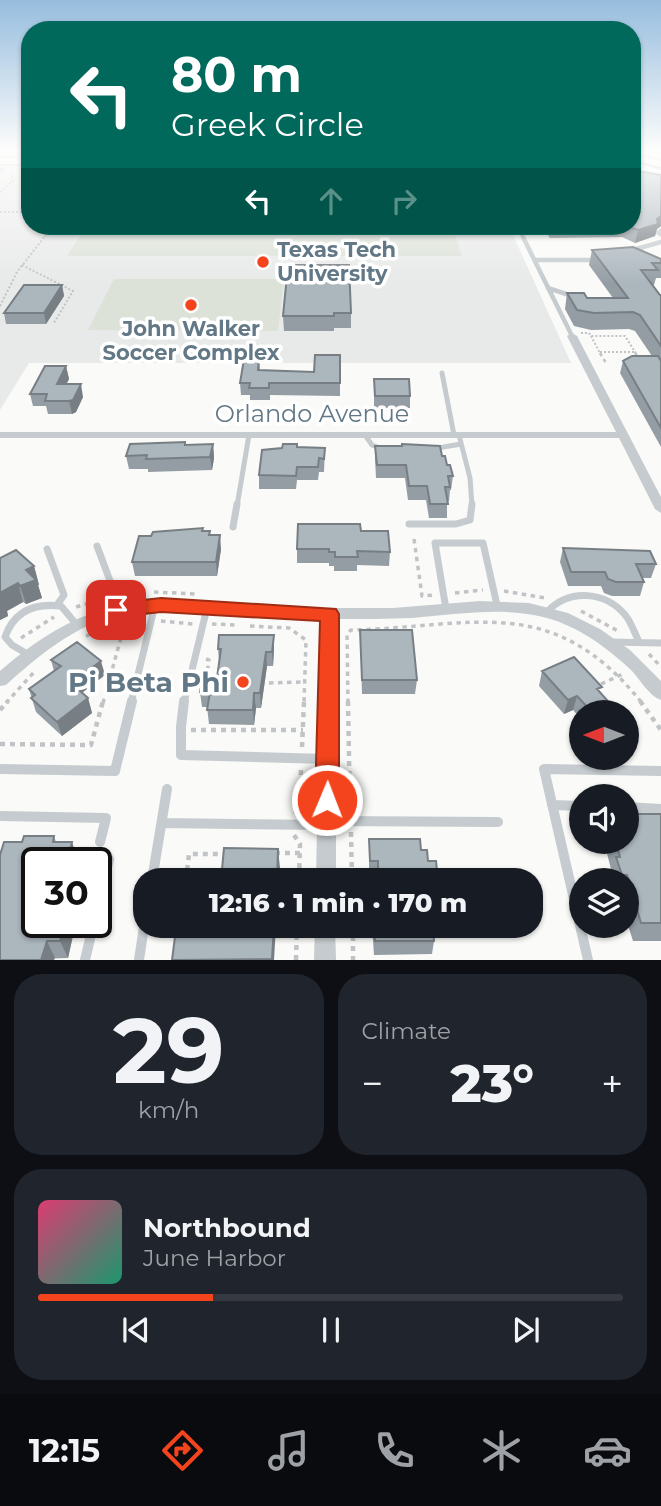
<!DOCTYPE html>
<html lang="en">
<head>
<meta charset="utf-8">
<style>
  body { margin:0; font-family:Montserrat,sans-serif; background:#20242c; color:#f1f3f6; height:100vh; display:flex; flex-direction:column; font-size:26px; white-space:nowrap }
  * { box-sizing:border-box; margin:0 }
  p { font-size:23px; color:#9ea1a6 }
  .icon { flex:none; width:38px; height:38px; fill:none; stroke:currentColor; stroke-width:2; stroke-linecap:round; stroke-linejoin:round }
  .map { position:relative; height:960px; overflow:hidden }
  .panel { display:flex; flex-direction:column; gap:14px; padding:14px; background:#0d0f14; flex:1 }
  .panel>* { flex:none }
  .guide { position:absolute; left:21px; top:21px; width:620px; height:214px; border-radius:28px; box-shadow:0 2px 5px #0004; background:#00695c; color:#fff; overflow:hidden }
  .needle { width:46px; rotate:270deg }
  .buttons { position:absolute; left:569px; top:700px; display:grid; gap:14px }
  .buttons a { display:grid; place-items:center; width:70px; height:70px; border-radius:50%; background:#171b24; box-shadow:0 2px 5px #0004; font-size:35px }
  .speed { position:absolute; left:21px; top:847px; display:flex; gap:14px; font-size:35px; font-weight:700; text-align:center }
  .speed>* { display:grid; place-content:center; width:91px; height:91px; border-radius:50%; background:#171b24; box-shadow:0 2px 5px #0004; line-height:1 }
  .speed .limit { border:4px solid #111; border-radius:10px; background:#fff; color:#111 }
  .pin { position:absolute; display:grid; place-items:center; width:60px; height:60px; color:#fff; margin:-30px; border-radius:14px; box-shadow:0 4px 10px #0006 }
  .me { position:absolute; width:77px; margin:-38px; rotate:1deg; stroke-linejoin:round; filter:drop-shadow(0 0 5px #0008) }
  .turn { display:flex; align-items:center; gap:24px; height:147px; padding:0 35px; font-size:32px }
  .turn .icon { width:91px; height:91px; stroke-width:2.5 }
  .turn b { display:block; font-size:49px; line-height:60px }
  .lanes { display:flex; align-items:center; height:66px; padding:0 35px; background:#0003; justify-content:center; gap:35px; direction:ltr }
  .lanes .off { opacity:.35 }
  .big { font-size:52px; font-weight:800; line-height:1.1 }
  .panel .tile { flex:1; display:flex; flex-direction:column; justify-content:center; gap:10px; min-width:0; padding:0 24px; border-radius:28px; background:#20242c }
  .panel .dial { align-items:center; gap:0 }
  .dial b { font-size:91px; line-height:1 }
  .song { display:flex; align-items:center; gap:21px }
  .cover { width:84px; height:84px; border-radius:10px; background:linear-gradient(135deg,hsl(340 70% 55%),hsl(160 70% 35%)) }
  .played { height:7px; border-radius:4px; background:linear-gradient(90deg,#f4441d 30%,#363941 30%) }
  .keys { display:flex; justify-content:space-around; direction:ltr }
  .heat { display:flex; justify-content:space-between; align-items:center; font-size:38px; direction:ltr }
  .panel .tiles { flex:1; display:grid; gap:14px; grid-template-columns:1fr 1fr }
  .tile:last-child { grid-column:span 2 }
  .trip { position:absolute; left:133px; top:868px; width:410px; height:70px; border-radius:28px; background:#171b24; box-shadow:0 2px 5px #0004; font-weight:800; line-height:70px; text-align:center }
  .tabs { display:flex; height:112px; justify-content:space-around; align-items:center; background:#090b0e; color:#9ea1a6 }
  .tabs .icon { width:49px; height:49px }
  .tabs .on { color:#f4441d }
  .tabs b { font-size:32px; color:#f1f3f6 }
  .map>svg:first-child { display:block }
</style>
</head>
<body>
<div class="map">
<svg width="661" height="960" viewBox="0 0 661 960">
  <rect width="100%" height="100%" fill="#fafaf8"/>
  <path fill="#e8eae9" d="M0 150H30V226H509L571 363H29L0 410Z"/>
  <path fill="#dce2d8" d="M87 226H452L462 256H67Z
    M114 279H284L278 331 88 330Z"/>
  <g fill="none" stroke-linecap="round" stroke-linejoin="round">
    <defs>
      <path id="secondary" d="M0 158H30V164H0Z
        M632 162 661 170V176L632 168Z"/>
      <path id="highway" d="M632 153 661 161V167L632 159Z"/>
    </defs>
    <use href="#secondary" stroke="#b9c0c5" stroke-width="3"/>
    <use href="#highway" stroke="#b8bdc0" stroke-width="3"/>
    <path stroke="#c1c4c6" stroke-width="2" stroke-dasharray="2 2" stroke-linecap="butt" d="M0 192 13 181 11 171
      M0 212H30
      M22 265 73 291 54 323
      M0 306 17 272 53 226
      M581 333H589L591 336H625L637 355
      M591 336 601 355
      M600 352H635"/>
    <path stroke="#c1c4c6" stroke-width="2.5" stroke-dasharray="3.5 3.5" stroke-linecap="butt" d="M600 353 606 363
      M635 353 638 357"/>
    <path stroke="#c1c4c6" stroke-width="3.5" stroke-dasharray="4.5 4.5" stroke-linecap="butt" d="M414 539 422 596 434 595
      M504 591 545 598
      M154 592 196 594
      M455 593 483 590
      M76 607 106 598
      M581 611 618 631
      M161 621 193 624
      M212 624 237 625
      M250 626 289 628 306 640 304 703
      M86 636 110 627 140 622
      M21 638 54 617
      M649 654 661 667
      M206 659 209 660 206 681
      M269 683 304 682
      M601 684 625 673
      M6 703 35 671
      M103 703 125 623
      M348 703 347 634 351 630C474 627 552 591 642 703"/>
    <path stroke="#c1c4c6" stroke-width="4.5" stroke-dasharray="5 5" stroke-linecap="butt" d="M348 701 350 811
      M640 701 661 730
      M0 710 8 701
      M191 730H303
      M0 744 91 745 103 701
      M302 747 304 701
      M295 814 300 802 301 768
      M351 832 352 880
      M294 835 300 844 299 880
      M73 853H94
      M275 853H300
      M86 863 88 853
      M188 873H223
      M186 880 189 854H227
      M353 926V960
      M296 960 297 926"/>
    <path stroke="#c5cbce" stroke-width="3.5" d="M517 226 524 239
      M661 230 658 233 661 235"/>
    <path stroke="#c5cbce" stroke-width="4.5" d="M523 237 572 336
      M633 250 661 242
      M535 260H596
      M548 288 572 296"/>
    <path stroke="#c5cbce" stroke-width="5" d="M442 373 454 435
      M365 435 372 445 383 449
      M459 435 470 478 472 506
      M432 449 461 444
      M237 506 249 435"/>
    <path stroke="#c5cbce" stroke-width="7" d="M409 524H456L470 520 472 504
      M233 527 237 504
      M97 546 121 610
      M47 549 64 595 57 605
      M446 609 435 543H483L497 605
      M547 612C569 588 606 591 626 616 632 624 635 634 639 642
      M610 642 661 643
      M29 655 12 645 5 637C14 611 35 603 61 606L77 625
      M131 703 155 605
      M184 703 207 608"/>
    <path stroke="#c5cbce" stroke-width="10" d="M184 701 181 727V755L326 759
      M0 769 115 771 132 701
      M552 805 581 806
      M626 807 661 809
      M0 816 106 818 100 842
      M329 821 498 822
      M162 823 324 825
      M152 880 167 789
      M96 913 109 859
      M85 960 94 922
      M139 960 145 920
      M588 960 544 769 661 771"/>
    <path fill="#c5cbce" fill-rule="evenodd" d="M2 167 5 169 0 173V168Z
      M572 333 577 336 661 497V513L655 509 619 438H0V432H616L567 336Z
      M149 600 297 608H393L480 601 529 603 568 613 600 629 630 650 661 681V700C649 696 640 679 631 670 614 654 596 640 575 629 524 602 466 614 412 618 387 619 361 619 336 619V880H316L321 619C293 619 264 619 236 617 197 613 157 606 119 615 75 625 38 656 6 685L0 686V671C44 633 90 605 149 600Z
      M315 926H335L336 960H314Z"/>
    <use href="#secondary" fill="#fff" fill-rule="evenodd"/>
    <use href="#highway" fill="#fff" fill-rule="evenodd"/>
  </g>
  <path fill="#939da3" d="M661 175V226L657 229 655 236 635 243 622 237 550 238 542 227 539 226H632Z
    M592 250 661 259V278H656L654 285H652L660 295H661V447L620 373 623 361 652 356 635 331 629 329 591 330 574 326 565 309 567 293 587 298H613L589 265Z
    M288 265 351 313V328H334V331H284L283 316Z
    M62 285 64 296 46 324H6L4 313Z
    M340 355V396L270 395V400H250V395H241L240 383 259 359 260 370 314 372Z
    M66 366 69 379 66 384 83 397 76 412 72 414H48L46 406H33L30 394Z
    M374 379 410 396V408H374Z
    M185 442 186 445 213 444 214 458 212 470 148 472V469H129L126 456Z
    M375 446 442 456 453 476 451 490H450L449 501H447V518H429L426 500H408L405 478H376L375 459Z
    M297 447 325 448 324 472H319L318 480H297L296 489H259V475Z
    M203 531H210V535L221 549 217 576H135L132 562 151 536Z
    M361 531 390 552 389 566 357 565V571H334V566H329V563H297V549Z
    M563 548 656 564 651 578H642L644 582 640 596H612L604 593 601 586H568L560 562Z
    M0 558 34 566 39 585H38L42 598 26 604 23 602 7 611 8 616 0 620Z
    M360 630 417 680 415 694H362Z
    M274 635V649L273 666H267L261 708H256L254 725 209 724 207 707H202L200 692 217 678 219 660 218 649Z
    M51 660 105 675 82 693 88 698 92 713 62 736 36 712 29 689 54 671Z
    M542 671 600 692 614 708 613 712H581V719L573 710 564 714 539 686Z
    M661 814V941H633L626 919V880H610L609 875 611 869 604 842H626Z
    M54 836 56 842 78 860V863H37L76 922 68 958 0 960 22 842Z
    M369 839 421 850 438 880H377V875H369Z
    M372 926H433L434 941 432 954 374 955Z"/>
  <path fill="#787f84" d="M661 216V226L657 229 655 236 635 243 638 230Z
    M62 285 64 296 46 324 44 313Z
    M66 366 69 379 60 397 57 384Z
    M81 384 83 397 76 412 72 414 69 401Z
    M213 444 214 458 212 470 210 457Z
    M220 535 221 549 217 576 216 562Z
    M34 566 39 585H38L42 598 26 604 20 586 26 570Z
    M18 583 23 602 7 611 8 616 0 620V593Z
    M274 635V649L273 666 272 652Z
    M266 652 267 666 261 708 260 693Z
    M101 661 105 675 75 698 71 683Z
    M254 693 256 708 254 725 253 710Z
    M577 696 573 710 564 714 568 700Z
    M88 698 92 713 62 736 57 722Z
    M72 842 78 860V863H67Z
    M278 849 280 868 279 880H277Z
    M65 922H76L68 958 60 941Z
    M274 926H276L274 960H271Z
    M47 941 55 958 54 960H41Z"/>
  <path fill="#abb6bd" stroke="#787f84" stroke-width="2" d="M632 170 661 175V216L657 219 658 224 638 230 626 226H632Z
    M633 247 661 259V263H652L658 270H641L660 295H661V346L640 315 633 312 594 313 577 310 567 293H584L587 298H628L592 250Z
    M288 265H349L351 313H334V316H283Z
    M24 285H62L44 313H4Z
    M315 355H340V383H269V388H249L250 383H240L244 359H259L258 370 314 372Z
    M632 356H658L661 361V428L623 361Z
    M45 366H66L57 384H81L73 400 69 401H45L47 394H30Z
    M374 379H409L410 396H375Z
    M185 442V445L213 444 210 457 146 459 147 455 126 456 130 444Z
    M283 444H297V447L325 448 324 459 319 458 318 467H297L296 476 259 475 262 450 282 448Z
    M402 444 440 446 442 456H445L447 465H450L453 476H448L450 487H445L448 504H430L427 486H409L406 465H377L375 446H402Z
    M298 524H360L361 531H388L390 552 357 551 358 557H335V552H329V549H297Z
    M203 528 202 531H210L209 535H220L216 562H132L139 536H151L153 532Z
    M563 548 650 551 656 564H636L644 582H616L608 579 605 572H571Z
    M16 550 34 566 26 570 36 580 20 586 18 583 0 593V558Z
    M360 630H412L417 680H362Z
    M219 635H274L272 652H266L260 693H254L253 710H207L210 692H200L202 678H217L221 649H218Z
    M77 642 101 661 71 683 88 698 57 722 31 698 35 695 29 689 61 666 51 660Z
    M574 657 602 687 597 689 614 708 605 712H592L577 696 568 700 542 671Z
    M626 814H661V923H641L627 875H622L616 857H620L616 842H626Z
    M24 836H54L53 842H72L67 863H37V922H65L60 941H47L41 960H0V855L4 842H22Z
    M369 839H420L421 850H427L428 861H436L438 880H378V861H370Z
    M224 848 278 849 277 880H182H221Z
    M216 926H274L272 959 172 960 176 929H216Z
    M374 926H433L434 941H375Z"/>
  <linearGradient id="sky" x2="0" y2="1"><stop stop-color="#97bdde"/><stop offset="0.53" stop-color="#fdfdfc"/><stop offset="1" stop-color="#fdfdfc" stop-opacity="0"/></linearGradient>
  <rect width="661" height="284" fill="url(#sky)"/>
  <path fill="#f4441d" stroke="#9f2c13" stroke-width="2" d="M161 598 336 609 339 614V800L335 808 327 811 318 808 315 800 320 621 161 612 116 617 109 615 107 610 109 605 116 603Z"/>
  <g fill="#f4441d" stroke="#fff" stroke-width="2.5">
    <circle cx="263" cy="262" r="7"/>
    <circle cx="191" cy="305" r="7"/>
    <circle cx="243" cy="682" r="7"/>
  </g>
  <g text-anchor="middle" stroke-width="7" stroke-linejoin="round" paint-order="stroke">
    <g font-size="21" font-weight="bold" fill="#627886" stroke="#fff" text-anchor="start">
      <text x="277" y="257">Texas Tech<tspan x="277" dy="24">University</tspan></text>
      <text x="191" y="336" text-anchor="middle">John Walker<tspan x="191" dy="24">Soccer Complex</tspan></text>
    </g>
    <g font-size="24" fill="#627886" stroke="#fff">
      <text x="312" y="422">Orlando Avenue</text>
    </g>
    <g font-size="28" font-weight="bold" fill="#627886" stroke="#fff" text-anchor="end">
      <text x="229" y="692">Pi Beta Phi</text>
    </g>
  </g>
</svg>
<div class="buttons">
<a><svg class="needle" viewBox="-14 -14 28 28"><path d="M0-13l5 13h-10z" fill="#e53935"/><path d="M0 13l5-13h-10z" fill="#9ea1a6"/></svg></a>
<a><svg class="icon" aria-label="sound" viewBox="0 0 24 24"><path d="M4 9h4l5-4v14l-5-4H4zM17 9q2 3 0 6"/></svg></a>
<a><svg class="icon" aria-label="layers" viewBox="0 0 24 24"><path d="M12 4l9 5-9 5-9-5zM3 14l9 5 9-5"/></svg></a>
</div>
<div class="speed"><div class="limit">30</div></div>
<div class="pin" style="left:116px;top:610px;background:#d93025"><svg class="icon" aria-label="arrive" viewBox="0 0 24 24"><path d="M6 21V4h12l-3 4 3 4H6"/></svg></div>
<svg class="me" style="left:327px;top:800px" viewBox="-20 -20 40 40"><circle r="17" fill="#f4441d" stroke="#fff" stroke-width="3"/><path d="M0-11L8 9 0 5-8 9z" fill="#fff"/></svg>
<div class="trip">12:16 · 1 min · 170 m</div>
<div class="guide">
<div class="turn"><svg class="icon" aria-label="left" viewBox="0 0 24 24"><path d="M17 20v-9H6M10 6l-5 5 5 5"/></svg><div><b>80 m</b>Greek Circle</div></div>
<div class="lanes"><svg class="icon" aria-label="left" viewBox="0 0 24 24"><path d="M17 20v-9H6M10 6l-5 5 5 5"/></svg><svg class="icon off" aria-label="ahead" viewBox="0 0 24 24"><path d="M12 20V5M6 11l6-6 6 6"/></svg><svg class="icon off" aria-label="right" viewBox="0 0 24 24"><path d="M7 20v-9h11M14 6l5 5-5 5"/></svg></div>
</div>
</div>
<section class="panel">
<div class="tiles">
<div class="tile dial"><b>29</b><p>km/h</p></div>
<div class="tile"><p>Climate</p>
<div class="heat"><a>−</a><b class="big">23°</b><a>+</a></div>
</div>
<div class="tile">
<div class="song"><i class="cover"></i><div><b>Northbound</b><p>June Harbor</p></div></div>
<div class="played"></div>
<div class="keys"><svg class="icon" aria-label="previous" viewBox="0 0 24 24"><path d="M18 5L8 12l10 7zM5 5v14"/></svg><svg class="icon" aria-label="pause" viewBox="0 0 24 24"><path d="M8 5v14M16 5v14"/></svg><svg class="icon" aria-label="next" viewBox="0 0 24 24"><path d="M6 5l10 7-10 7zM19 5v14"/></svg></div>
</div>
</div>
</section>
<nav class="tabs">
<b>12:15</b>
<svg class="icon on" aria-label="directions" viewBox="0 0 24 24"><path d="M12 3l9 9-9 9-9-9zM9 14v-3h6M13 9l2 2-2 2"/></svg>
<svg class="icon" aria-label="music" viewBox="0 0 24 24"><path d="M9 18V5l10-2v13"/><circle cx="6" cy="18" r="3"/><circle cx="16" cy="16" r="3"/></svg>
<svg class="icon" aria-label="phone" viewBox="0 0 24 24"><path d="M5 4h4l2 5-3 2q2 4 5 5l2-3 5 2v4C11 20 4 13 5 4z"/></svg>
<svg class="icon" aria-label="climate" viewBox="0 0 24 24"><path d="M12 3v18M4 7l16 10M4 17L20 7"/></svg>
<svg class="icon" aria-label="car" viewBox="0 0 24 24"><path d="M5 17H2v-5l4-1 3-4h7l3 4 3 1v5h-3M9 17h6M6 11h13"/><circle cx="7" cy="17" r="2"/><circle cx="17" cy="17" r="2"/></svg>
</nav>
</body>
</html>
